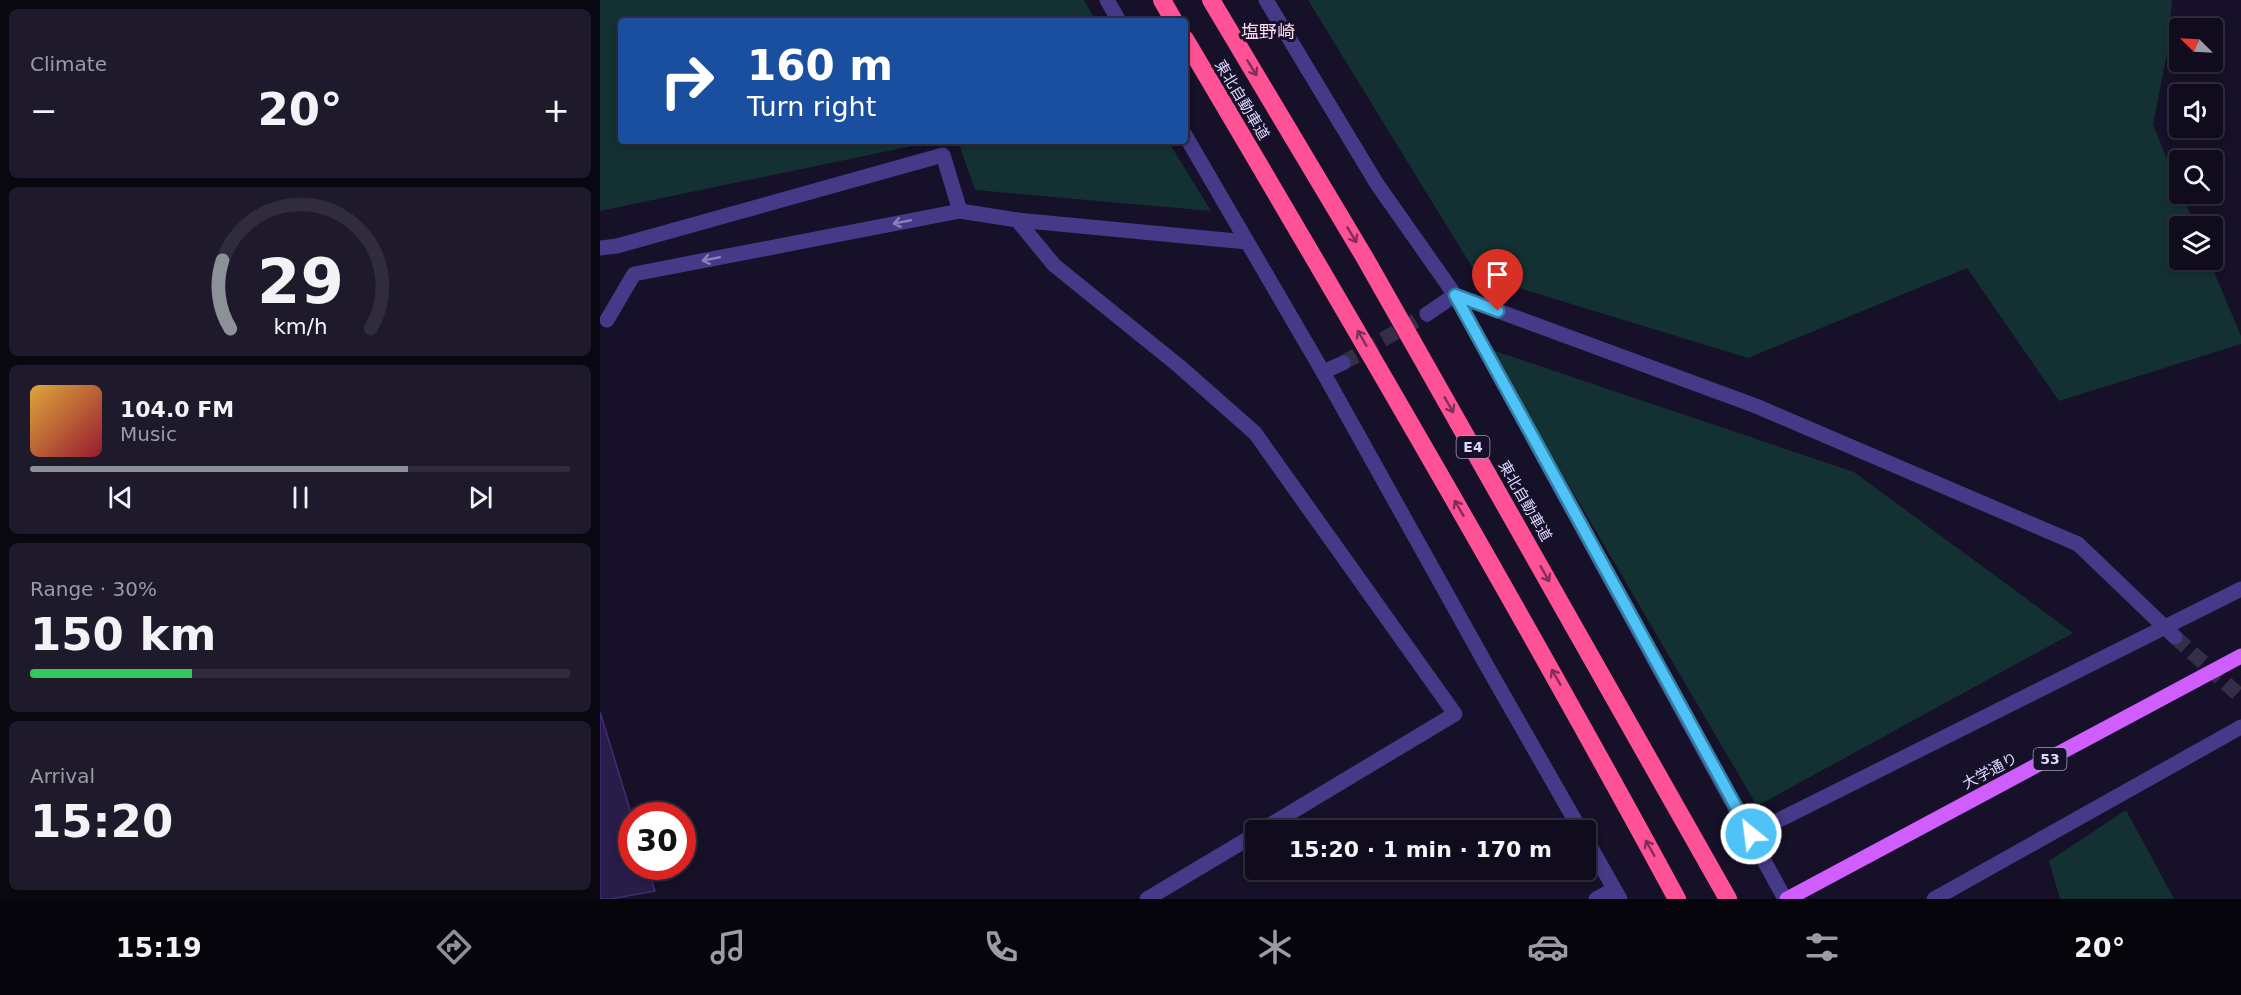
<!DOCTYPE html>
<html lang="en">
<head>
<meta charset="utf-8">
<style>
  body { margin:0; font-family:"DejaVu Sans","Noto Sans JP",sans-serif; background:#1e1a2b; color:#f1f3f6; height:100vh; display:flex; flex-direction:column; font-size:22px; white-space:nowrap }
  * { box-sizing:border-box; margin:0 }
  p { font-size:20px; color:#9c9ba4 }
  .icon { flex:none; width:33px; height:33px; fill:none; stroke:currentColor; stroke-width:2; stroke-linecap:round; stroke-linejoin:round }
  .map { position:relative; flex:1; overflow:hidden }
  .side { display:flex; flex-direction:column; gap:9px; padding:9px; background:#090710; width:600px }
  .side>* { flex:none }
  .banner { position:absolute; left:18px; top:18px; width:570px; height:126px; border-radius:6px; box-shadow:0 3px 9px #0003,0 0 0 2px #302c3c; background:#1a4fa0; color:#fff; overflow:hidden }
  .needle { width:39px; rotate:294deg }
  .fabs { position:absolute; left:1569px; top:18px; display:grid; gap:12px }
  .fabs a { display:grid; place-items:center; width:54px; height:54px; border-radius:6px; background:#100c1e; box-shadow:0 3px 9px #0003,0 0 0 2px #302c3c; font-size:30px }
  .speed { position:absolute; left:18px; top:802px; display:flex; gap:12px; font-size:30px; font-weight:700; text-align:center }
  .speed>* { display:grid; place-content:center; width:78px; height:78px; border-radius:50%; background:#100c1e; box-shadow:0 3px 9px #0003,0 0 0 2px #302c3c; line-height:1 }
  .speed .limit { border:9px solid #d22; background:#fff; color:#111 }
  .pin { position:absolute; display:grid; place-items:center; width:51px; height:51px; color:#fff; margin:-62px -26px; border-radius:50% 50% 50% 0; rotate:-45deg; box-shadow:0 0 6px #0007 }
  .pin .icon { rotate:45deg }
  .me { position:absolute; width:66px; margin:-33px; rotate:331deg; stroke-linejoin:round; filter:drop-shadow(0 0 4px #0008) }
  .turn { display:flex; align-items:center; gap:21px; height:126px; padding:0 30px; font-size:27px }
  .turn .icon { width:78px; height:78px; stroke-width:2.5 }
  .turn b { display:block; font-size:42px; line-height:51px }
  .big { font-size:45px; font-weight:800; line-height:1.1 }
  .side .tile { flex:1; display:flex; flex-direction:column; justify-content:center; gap:9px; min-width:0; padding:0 21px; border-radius:9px; background:#1e1a2b }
  .side .dial { align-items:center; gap:0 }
  .dial svg { height:156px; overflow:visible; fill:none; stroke:#302c3c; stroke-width:7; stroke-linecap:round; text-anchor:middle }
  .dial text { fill:#f1f3f6; stroke:none }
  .song { display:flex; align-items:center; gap:18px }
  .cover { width:72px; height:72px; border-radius:9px; background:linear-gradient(135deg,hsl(40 70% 55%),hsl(350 70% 35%)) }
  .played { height:6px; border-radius:3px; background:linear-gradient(90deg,#8c9099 70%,#302c3c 70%) }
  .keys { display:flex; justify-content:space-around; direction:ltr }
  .heat { display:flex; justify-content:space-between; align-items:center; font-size:33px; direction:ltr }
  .charge { height:9px; border-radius:4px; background:linear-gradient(90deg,#34c759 30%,#302c3c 0) }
  .trip { position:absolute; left:645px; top:820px; width:351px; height:60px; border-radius:6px; background:#100c1e; box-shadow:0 3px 9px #0003,0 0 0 2px #302c3c; font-weight:800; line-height:60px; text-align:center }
  .tabs { display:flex; height:96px; justify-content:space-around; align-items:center; background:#06050c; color:#9c9ba4 }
  .tabs .icon { width:42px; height:42px }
  .tabs .on { color:#8c9099 }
  .tabs b { font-size:27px; color:#f1f3f6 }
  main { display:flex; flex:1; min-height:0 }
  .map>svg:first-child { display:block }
</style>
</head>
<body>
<main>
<section class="side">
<div class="tile"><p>Climate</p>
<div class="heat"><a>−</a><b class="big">20°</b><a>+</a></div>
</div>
<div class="tile dial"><svg viewBox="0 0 100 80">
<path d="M14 69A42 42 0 1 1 86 69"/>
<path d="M14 69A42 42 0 0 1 10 34" stroke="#8c9099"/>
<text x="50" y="56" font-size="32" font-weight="700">29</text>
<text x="50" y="72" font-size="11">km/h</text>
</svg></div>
<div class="tile">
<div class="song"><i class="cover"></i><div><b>104.0 FM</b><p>Music</p></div></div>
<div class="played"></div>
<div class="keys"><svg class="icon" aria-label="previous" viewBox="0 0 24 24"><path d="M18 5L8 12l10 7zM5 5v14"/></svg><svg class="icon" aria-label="pause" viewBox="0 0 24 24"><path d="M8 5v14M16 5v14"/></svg><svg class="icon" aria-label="next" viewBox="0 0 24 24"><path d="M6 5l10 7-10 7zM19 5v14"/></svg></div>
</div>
<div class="tile"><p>Range · 30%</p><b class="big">150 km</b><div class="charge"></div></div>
<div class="tile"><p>Arrival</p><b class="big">15:20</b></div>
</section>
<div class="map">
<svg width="1641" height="899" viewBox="0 0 1641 899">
  <rect width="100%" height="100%" fill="#161028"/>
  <path fill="#133132" d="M0 0H484L496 21H21V141H336L0 211Z
    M708 0H1572L1568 48 1553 125 1579 188 1580 194H1582L1595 226H1580V260H1609L1641 336V344L1459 401 1367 268 1148 358 877 275Z
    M358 141H568L611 211 375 190Z
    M889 349 1254 472 1473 633 1157 806Z
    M1526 810 1574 899H1460L1449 861Z"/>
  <path fill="#281c49" stroke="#412d75" stroke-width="1.5" d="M0 712 32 816V867H47L55 891 11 899H0Z"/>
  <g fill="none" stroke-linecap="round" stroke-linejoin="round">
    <path stroke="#342e48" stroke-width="15" stroke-dasharray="15 8" stroke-linecap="butt" d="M743 363 827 314
      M1575 637 1641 697"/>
    <path stroke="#443a87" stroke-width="15" d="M507 0 519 21
      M666 0 777 184 855 295 1185 899
      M585 135 723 372 888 668 981 831
      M417 220 454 265 579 366 655 433 855 714 660 831
      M0 248 17 246 343 155 360 211
      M855 295 1156 406 1478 544 1575 637
      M827 314 855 295
      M723 372 743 363
      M1151 834 1641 589
      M986 839 1020 899
      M547 899 656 834
      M996 899 1014 889
      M1334 899 1641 727"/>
    <path stroke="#443a87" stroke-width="15" d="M7 320 34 274 360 211 417 220 647 242"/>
    <path stroke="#d05eff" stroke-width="15" d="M1187 899 1641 656"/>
    <path stroke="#ff5296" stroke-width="18" d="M562 0 574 21
      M611 0 765 258 1128 899
      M585 39C753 323 920 609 1077 899"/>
  </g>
  <defs><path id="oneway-shaft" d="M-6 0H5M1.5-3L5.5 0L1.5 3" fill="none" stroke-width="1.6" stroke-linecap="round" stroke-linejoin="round" transform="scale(1.5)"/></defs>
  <g stroke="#7f2e5a">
    <use href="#oneway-shaft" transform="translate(652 68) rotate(59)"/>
    <use href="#oneway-shaft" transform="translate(752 235) rotate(59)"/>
    <use href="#oneway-shaft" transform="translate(762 338) rotate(-120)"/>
    <use href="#oneway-shaft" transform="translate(849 405) rotate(60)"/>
    <use href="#oneway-shaft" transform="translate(859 508) rotate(-120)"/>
    <use href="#oneway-shaft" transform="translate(945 574) rotate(60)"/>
    <use href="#oneway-shaft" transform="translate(956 677) rotate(-120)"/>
    <use href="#oneway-shaft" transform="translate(1050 848) rotate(-119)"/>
  </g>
  <g stroke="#8981bd">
    <use href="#oneway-shaft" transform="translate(302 222) rotate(169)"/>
    <use href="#oneway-shaft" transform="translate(111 259) rotate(169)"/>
  </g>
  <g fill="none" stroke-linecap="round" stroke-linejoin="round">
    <defs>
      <path id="route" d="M898 311 855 295 1151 834"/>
    </defs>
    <use href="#route" stroke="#337fa1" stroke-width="15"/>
    <use href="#route" stroke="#4fc3f7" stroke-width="10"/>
  </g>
  <g text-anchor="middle" stroke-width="6" stroke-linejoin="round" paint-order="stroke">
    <g fill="#161028" stroke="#a29bbe" stroke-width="1.5">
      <rect x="856.5" y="436" width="33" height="22" rx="4.5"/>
      <rect x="1433.5" y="748" width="33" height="22" rx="4.5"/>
    </g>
    <g font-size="14" font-weight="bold" fill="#ded7ff">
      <text x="873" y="452">E4</text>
      <text x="1450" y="764">53</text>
    </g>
    <g font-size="15" fill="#ded7ff" stroke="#161028">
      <text transform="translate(642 100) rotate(59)" y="5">東北自動車道</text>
      <text transform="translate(925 501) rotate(60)" y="5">東北自動車道</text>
      <text transform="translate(1390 771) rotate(-28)" y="5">大学通り</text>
    </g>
    <g font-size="18" fill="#ffd9ee" stroke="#161028">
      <text x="668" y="38">塩野崎</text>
    </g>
  </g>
</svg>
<div class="fabs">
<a><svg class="needle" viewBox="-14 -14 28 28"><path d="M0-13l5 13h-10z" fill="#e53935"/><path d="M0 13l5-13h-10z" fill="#9c9ba4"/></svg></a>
<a><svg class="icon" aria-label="sound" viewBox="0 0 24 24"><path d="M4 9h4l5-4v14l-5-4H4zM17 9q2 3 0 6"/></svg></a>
<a><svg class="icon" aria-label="search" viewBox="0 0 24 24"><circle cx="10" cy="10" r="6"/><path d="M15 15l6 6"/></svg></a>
<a><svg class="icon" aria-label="layers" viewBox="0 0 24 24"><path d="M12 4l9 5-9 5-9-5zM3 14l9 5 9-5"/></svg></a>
</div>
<div class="speed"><div class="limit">30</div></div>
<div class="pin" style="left:898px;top:311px;background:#d93025"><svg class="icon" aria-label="arrive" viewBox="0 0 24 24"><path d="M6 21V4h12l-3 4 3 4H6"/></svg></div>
<svg class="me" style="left:1151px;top:834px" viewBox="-20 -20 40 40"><circle r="17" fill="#4fc3f7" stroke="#fff" stroke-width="3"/><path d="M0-11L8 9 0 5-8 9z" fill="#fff"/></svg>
<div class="trip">15:20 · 1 min · 170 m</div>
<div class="banner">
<div class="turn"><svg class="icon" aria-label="right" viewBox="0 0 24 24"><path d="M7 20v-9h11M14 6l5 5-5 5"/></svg><div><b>160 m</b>Turn right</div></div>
</div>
</div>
</main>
<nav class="tabs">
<b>15:19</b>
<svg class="icon on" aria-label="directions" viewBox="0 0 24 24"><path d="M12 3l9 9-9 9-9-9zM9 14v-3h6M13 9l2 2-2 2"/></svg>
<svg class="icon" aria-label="music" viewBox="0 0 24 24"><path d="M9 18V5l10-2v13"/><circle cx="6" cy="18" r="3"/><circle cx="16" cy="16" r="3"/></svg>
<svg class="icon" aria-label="phone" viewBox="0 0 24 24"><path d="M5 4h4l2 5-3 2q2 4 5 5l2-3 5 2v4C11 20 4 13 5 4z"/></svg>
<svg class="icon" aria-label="climate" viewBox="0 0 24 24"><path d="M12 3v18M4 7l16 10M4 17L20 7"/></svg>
<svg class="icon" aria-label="car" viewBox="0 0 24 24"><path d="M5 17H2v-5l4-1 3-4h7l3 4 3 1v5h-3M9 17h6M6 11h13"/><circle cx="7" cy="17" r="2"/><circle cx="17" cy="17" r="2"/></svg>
<svg class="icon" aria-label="filters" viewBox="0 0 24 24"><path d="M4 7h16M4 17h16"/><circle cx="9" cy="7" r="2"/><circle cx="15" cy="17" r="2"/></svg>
<b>20°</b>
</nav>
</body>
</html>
